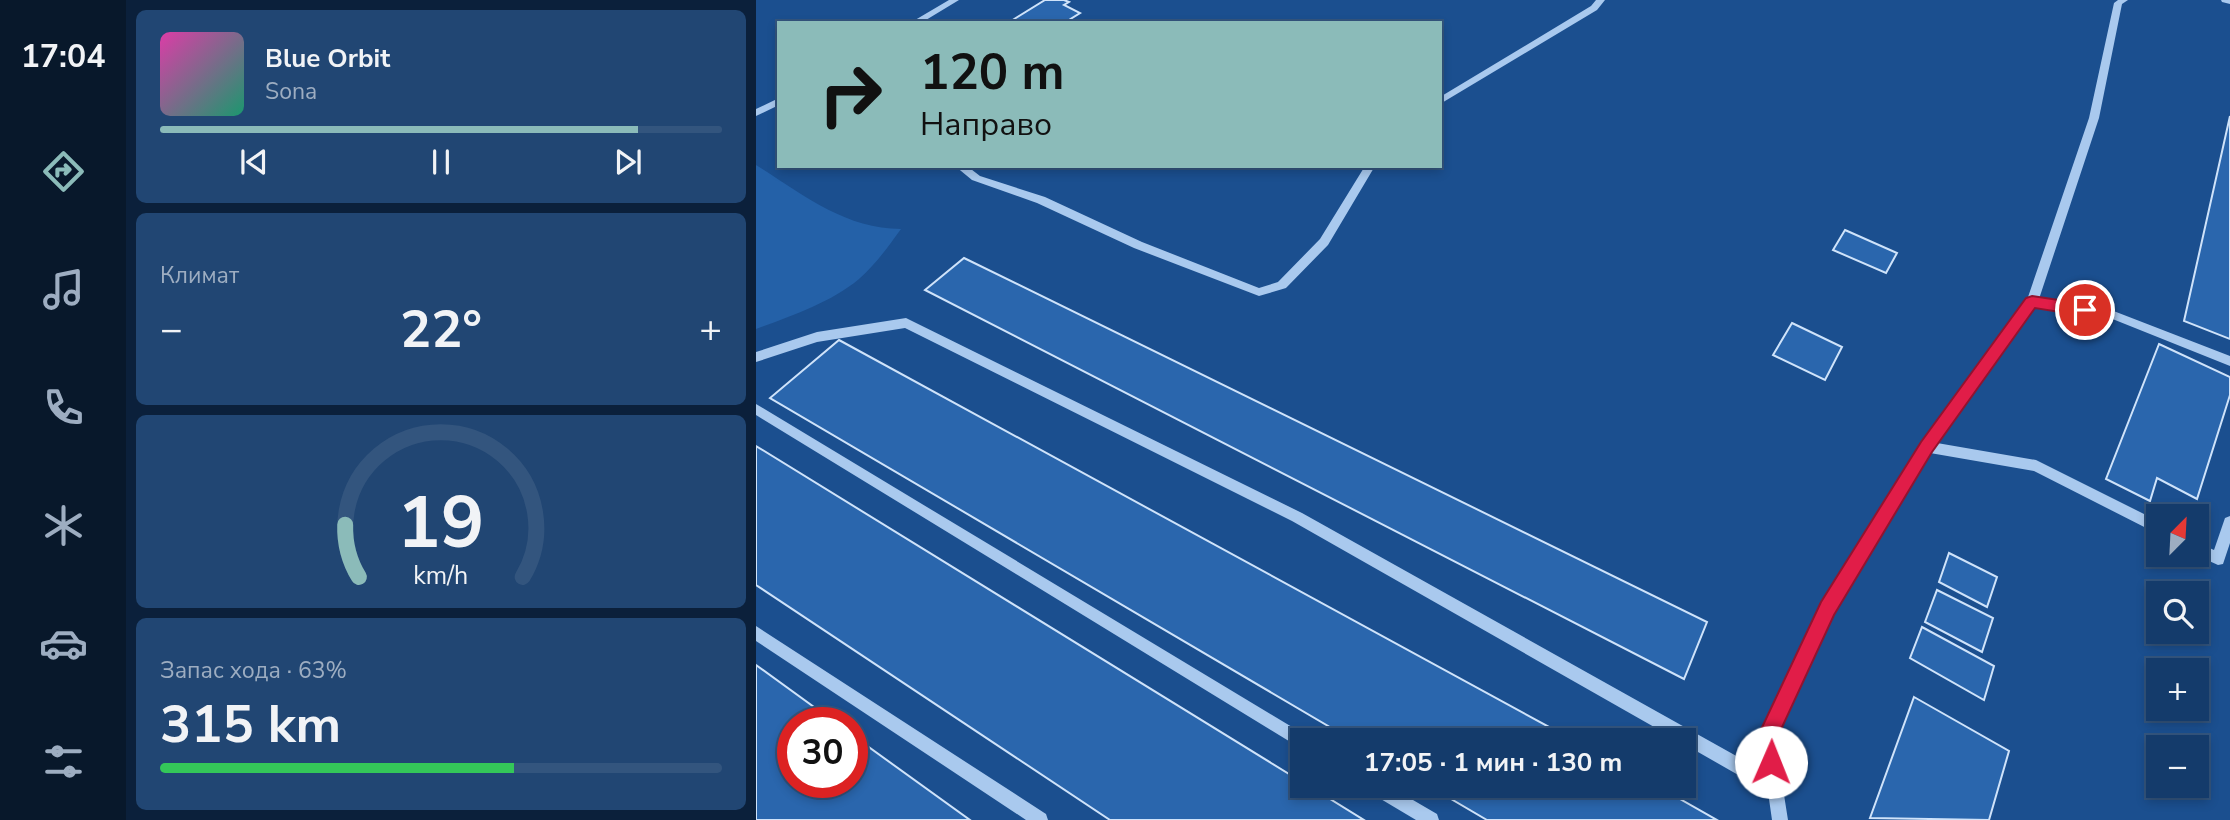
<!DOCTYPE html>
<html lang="ru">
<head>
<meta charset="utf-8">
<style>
  body { margin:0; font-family:"Nunito Sans",sans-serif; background:#214673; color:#f1f3f6; height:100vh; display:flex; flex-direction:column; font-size:26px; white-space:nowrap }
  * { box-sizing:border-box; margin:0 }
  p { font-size:23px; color:#9dadc1 }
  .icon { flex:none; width:38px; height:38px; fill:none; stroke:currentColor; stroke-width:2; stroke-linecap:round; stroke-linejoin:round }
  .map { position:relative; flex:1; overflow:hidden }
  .drawer { display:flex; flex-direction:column; gap:10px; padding:10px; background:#0b203b; width:630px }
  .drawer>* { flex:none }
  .hud { position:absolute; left:21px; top:21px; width:665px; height:147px; border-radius:0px; box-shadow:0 4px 10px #0003,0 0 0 2px #33557e; background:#8bbbb9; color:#111; overflow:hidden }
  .needle { width:46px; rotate:24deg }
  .buttons { position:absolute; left:1390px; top:504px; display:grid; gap:14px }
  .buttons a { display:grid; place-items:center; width:63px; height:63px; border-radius:0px; background:#143b6b; box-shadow:0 4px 10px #0003,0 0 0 2px #33557e; font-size:35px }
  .speed { position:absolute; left:21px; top:707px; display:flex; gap:14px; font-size:35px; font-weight:700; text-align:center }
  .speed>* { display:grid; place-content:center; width:91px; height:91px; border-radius:50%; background:#143b6b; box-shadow:0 4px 10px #0003,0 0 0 2px #33557e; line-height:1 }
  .speed .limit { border:10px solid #d22; background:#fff; color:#111 }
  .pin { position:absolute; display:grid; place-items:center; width:60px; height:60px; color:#fff; margin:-30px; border:4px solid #fff; border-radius:50%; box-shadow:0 2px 7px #0007 }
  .me { position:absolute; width:77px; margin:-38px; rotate:1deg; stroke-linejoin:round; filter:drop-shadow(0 0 5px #0008) }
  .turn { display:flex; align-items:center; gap:24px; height:147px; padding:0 28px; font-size:32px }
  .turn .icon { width:91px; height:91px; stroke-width:2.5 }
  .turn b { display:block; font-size:49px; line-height:60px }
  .big { font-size:52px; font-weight:700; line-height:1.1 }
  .drawer .tile { flex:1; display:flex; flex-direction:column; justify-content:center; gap:10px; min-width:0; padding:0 24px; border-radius:10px; background:#214673 }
  .drawer .dial { align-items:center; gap:0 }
  .dial svg { height:182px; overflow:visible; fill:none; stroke:#33557e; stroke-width:7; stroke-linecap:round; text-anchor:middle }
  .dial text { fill:#f1f3f6; stroke:none }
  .song { display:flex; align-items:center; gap:21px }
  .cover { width:84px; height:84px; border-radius:10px; background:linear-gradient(135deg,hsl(320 70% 55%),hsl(160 70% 35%)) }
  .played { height:7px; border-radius:4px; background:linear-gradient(90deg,#8bbbb9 85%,#33557e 85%) }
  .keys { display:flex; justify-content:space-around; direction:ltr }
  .heat { display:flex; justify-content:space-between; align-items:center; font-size:38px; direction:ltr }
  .charge { height:10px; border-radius:5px; background:linear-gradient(90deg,#34c759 63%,#33557e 0) }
  .trip { position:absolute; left:534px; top:728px; width:406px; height:70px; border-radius:0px; background:#143b6b; box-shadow:0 4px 10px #0003,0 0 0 2px #33557e; font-weight:700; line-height:70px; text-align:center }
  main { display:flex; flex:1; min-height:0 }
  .dock { display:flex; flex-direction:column; width:126px; justify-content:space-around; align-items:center; background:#08182b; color:#9dadc1 }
  .dock .icon { width:49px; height:49px }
  .dock .current { color:#8bbbb9 }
  .dock b { font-size:32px; color:#f1f3f6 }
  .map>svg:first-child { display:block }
</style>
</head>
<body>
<main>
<nav class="dock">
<b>17:04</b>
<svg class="icon current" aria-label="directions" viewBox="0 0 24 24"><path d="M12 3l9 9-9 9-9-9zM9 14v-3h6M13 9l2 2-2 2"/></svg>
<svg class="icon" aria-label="music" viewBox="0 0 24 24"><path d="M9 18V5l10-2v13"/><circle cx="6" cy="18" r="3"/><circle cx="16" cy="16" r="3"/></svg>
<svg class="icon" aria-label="phone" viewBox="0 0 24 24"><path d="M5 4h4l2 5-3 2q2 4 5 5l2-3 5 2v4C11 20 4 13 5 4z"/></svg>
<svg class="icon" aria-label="climate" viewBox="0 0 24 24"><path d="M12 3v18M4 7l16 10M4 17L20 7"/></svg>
<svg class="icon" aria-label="car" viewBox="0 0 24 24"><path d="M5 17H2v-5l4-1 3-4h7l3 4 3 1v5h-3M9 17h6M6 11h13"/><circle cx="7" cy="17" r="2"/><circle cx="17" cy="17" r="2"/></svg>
<svg class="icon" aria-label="filters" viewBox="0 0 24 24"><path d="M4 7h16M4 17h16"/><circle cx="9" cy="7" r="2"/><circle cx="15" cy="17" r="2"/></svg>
</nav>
<section class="drawer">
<div class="tile">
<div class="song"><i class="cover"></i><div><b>Blue Orbit</b><p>Sona</p></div></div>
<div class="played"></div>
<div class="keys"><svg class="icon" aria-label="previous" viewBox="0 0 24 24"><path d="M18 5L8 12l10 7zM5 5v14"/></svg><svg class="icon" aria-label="pause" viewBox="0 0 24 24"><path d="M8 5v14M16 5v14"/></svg><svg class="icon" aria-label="next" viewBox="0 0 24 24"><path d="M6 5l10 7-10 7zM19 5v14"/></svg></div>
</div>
<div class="tile"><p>Климат</p>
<div class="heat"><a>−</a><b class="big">22°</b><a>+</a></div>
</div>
<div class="tile dial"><svg viewBox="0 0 100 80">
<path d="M14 69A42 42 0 1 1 86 69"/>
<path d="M14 69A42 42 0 0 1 8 46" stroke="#8bbbb9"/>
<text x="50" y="56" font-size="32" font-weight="700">19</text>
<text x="50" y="72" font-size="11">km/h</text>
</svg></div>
<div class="tile"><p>Запас хода · 63%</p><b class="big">315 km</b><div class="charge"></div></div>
</section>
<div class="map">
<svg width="1474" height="820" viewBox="0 0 1474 820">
  <rect width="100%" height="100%" fill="#1b4f8f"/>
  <path fill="#2461a8" d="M0 165C46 194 89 229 145 229 132 247 119 265 103 279 74 303 35 316 0 329Z"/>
  <path fill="#2a66ad" stroke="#cfe3fa" stroke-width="2" d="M289 0H308L313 2 308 5 324 13 308 23 255 21Z
    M1474 116V339L1428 321Z
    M1089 230 1141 253 1130 273 1077 250Z
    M208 258 951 622 928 679 169 290Z
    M1036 323 1086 347 1069 380 1017 355Z
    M83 340 817 740H596L14 398Z
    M1403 344 1474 377V395L1441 499 1401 478 1394 501 1350 479Z
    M0 446 546 782V786H553L608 820H354L0 585Z
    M1193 553 1241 577 1231 607 1183 582Z
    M1181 590 1237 618 1226 652 1169 622Z
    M1166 627 1238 666 1228 700 1154 658Z
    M0 665 80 723H37V782H96V735L214 820H0Z
    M1158 697 1253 751 1233 820 1114 818Z
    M673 786H901L961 820H731Z"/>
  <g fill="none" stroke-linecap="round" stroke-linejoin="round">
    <path fill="#a9c9ee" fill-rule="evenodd" d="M193 0H203L165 23H154Z
      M840 0H849L841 10 684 104V97L835 6Z
      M1362 0H1372L1366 4 1343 118 1283 299 1355 310 1474 356V366L1354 318 1279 307 1181 443 1280 460 1402 521V534L1278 471 1174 453 1076 614 1019 738 1032 820H1016L1012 792 928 744V740H921L536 521 149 328 61 342 0 362V352L61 332 150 318 154 320 546 513 1009 772 1003 738 1066 604 1167 443 1271 300 1333 118 1358 3Z
      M1465 0H1474V4L1466 2Z
      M23 98V105L0 116V109Z
      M199 166H211L224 176 289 197 386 242 503 288 522 282 564 239 609 166H619L572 245 530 288 503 296 378 248 281 203 216 180Z
      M0 404 551 736 553 740H546V749L541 746 0 415Z
      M1474 516V543L1467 564 1462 565 1440 555V542L1458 550 1469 518Z
      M0 626 290 814 292 820H270L0 641Z
      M611 786H633L681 814 683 820H660L613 792Z"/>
  </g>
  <path fill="#e11d48" stroke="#92132f" stroke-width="2" d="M1276 296 1329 304 1336 310 1329 316 1279 308 1176 452 1078 615 1021 738 1025 762 1022 770 1015 773 1007 770 1001 738 1065 602 1165 442 1270 298Z"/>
</svg>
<div class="buttons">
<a><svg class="needle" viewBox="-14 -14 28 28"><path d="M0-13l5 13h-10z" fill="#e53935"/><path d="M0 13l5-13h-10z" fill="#9dadc1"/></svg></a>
<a><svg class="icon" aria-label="search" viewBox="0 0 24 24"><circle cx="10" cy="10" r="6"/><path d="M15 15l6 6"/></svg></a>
<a>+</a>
<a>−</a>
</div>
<div class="speed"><div class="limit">30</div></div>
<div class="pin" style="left:1329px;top:310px;background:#d93025"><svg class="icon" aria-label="arrive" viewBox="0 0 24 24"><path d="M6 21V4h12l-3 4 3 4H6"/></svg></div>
<svg class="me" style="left:1015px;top:762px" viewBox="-20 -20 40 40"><circle r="19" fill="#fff"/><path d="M0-13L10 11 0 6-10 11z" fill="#e11d48"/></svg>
<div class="trip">17:05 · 1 мин · 130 m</div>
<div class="hud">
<div class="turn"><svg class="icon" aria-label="right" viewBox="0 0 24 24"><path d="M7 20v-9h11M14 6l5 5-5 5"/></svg><div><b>120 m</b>Направо</div></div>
</div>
</div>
</main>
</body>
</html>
